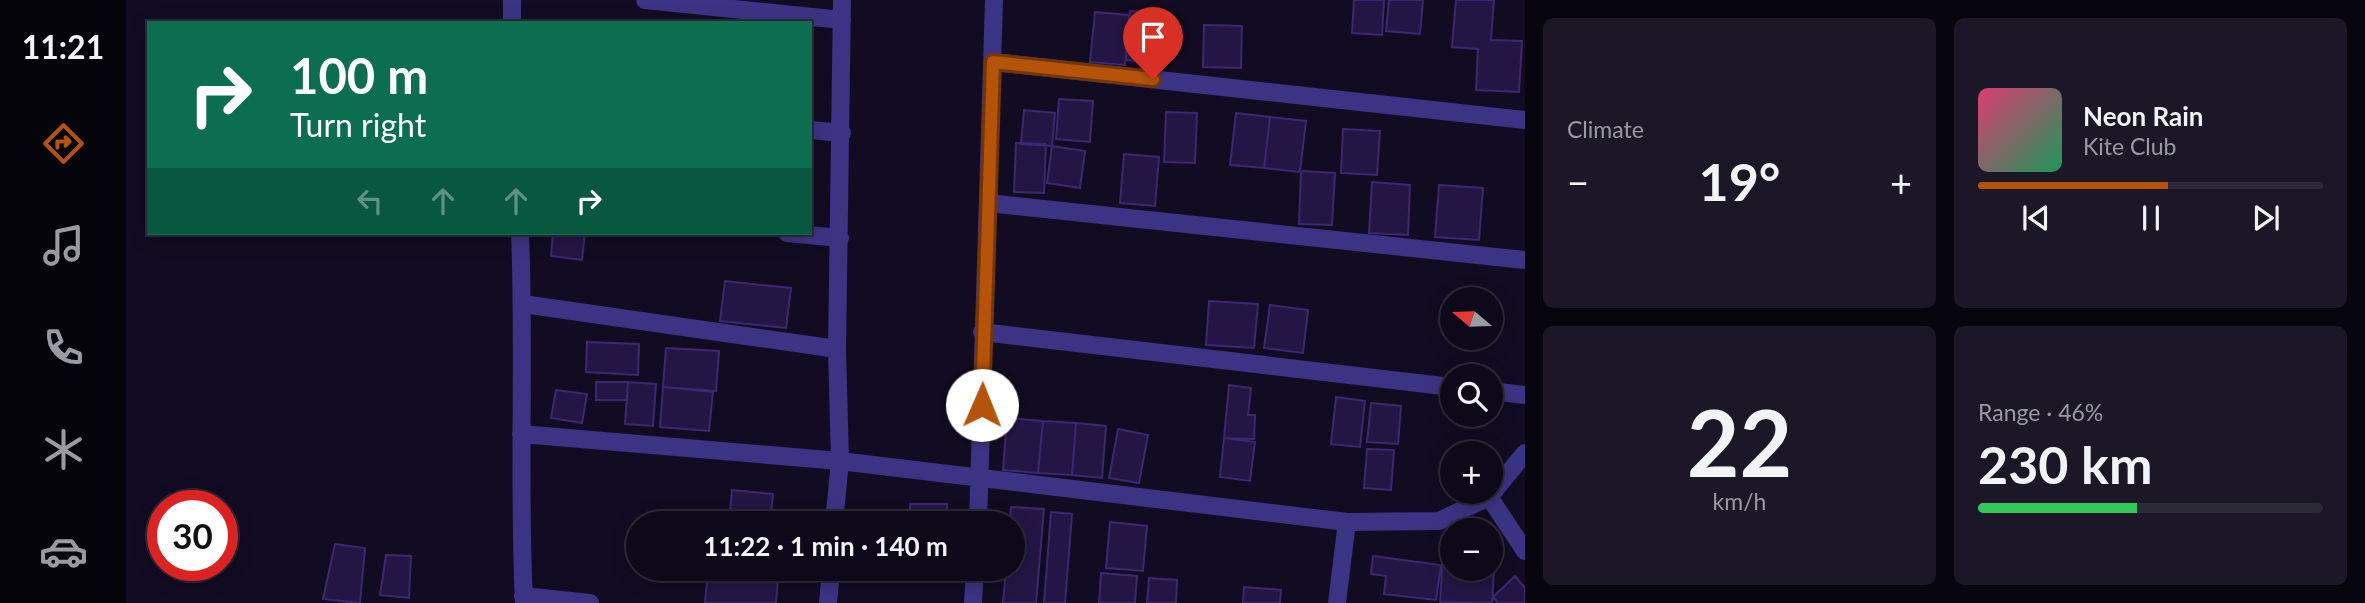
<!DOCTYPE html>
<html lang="en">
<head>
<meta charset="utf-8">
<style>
  body { margin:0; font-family:Lato,sans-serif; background:#1b1726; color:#f1f3f6; height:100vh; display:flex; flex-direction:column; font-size:26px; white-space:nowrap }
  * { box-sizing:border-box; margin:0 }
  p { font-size:23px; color:#9a9aa2 }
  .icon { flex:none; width:38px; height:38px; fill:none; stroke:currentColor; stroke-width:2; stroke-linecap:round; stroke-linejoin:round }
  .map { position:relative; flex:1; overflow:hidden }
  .panel { display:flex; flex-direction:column; gap:18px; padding:18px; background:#07050e; width:840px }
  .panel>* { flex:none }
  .hud { position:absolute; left:21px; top:21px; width:665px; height:214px; border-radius:0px; box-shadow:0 4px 18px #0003,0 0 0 2px #2d2a38; background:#0b6e4f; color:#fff; overflow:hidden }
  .needle { width:46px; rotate:289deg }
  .controls { position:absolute; left:1314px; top:287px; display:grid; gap:14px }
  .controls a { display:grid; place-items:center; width:63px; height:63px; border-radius:50%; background:#0d0919; box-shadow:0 4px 18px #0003,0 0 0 2px #2d2a38; font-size:35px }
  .speed { position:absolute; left:21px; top:490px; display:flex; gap:14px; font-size:35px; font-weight:700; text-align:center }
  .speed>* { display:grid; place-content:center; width:91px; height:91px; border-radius:50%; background:#0d0919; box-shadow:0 4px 18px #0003,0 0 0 2px #2d2a38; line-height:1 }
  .speed .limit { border:10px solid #d22; background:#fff; color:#111 }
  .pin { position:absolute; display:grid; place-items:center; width:60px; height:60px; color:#fff; margin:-72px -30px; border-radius:50% 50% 50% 0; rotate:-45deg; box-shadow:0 0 7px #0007 }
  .pin .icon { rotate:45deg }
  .me { position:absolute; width:77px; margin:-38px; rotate:1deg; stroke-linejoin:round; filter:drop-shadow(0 0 5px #0008) }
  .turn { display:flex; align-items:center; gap:24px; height:147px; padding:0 28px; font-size:32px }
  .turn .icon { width:91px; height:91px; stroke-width:2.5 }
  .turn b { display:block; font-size:49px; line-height:60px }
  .lanes { display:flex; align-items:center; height:66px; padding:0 28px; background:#0003; justify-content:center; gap:35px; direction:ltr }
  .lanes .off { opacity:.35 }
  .big { font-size:52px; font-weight:700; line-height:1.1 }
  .panel .widget { flex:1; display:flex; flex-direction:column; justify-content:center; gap:10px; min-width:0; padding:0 24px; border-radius:10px; background:#1b1726 }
  .panel .dial { align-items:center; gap:0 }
  .dial b { font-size:91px; line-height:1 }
  .song { display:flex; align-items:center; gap:21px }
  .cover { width:84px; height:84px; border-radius:10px; background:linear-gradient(135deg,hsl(340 70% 55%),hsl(150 70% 35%)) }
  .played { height:7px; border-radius:4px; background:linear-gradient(90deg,#b45309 55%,#2d2a38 55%) }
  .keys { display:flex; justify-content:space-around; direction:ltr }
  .heat { display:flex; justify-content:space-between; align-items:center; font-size:38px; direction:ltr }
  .charge { height:10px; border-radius:5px; background:linear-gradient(90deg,#34c759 46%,#2d2a38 0) }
  .panel .tiles { flex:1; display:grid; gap:18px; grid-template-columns:repeat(2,1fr) }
  .trip { position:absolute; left:500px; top:511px; width:399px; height:70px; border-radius:35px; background:#0d0919; box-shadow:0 4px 18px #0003,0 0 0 2px #2d2a38; font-weight:700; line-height:70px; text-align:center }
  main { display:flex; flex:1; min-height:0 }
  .tabs { display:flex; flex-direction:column; width:126px; justify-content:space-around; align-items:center; background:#05040a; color:#9a9aa2 }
  .tabs .icon { width:49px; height:49px }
  .tabs .current { color:#b45309 }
  .tabs b { font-size:32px; color:#f1f3f6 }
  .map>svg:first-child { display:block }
</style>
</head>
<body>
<main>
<nav class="tabs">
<b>11:21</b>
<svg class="icon current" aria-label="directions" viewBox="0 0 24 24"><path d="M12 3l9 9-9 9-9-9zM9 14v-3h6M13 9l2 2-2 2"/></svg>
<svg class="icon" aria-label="music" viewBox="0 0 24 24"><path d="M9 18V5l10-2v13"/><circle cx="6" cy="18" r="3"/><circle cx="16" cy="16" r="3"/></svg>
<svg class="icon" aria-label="phone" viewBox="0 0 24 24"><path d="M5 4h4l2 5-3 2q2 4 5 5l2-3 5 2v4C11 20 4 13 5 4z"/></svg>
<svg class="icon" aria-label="climate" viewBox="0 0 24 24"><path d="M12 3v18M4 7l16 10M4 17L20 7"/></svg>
<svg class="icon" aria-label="car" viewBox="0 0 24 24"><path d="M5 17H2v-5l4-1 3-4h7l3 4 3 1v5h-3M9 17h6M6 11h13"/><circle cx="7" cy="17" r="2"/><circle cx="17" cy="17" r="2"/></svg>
</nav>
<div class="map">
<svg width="1399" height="603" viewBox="0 0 1399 603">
  <rect width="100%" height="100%" fill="#110c21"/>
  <path fill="#231644" stroke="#3c2771" stroke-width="2" d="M1228 0H1258L1256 35 1226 33Z
    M1263 0H1297L1294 34 1260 31Z
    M1330 0H1368L1365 40 1396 41 1393 92 1350 90 1352 49 1326 47Z
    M1004 11 1038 13 1034 63 1000 60Z
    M969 12 1003 15 999 65 964 62Z
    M1078 25 1116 26 1115 68 1077 67Z
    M933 99 967 101 964 142 930 139Z
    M898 110 929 113 926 146 895 144Z
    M1040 112 1071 113 1069 163 1038 162Z
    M1110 113 1144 117 1138 168 1104 165Z
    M1144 117 1180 121 1174 172 1138 168Z
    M1217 129 1254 131 1251 175 1215 173Z
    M890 143 920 144 918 193 888 192Z
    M926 146 959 151 954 188 921 183Z
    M998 154 1033 157 1029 206 994 203Z
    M1175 171 1209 173 1206 225 1173 224Z
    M1246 182 1284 185 1282 235 1243 233Z
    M1313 185 1357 188 1353 240 1309 237Z
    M427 233H459L456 260 425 256Z
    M599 281 665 288 660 328 594 321Z
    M1083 301 1132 304 1128 348 1080 345Z
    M1144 305 1182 310 1177 353 1138 348Z
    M461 342 513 344 512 375 460 372Z
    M540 348 593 351 590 391 537 387Z
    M470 382H502L501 400H470Z
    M502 382 530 384 527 426 499 424Z
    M1103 385 1125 388 1122 415H1129L1128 439 1098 438Z
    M537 387 587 392 583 431 534 427Z
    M430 390 461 394 456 423 425 418Z
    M1210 397 1239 401 1234 447 1205 444Z
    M1245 403 1275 406 1272 444 1241 442Z
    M881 418 917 421 912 473 877 470Z
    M917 421 950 423 946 475 912 473Z
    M950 423 980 426 976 478 946 475Z
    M992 429 1022 435 1013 483 983 478Z
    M1098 438 1129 442 1124 481 1094 477Z
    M1241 449 1268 450 1265 490 1238 488Z
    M606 490 647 494 644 523H603Z
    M784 504H821L822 523H784Z
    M885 507 918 509 910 603H877L880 569H887V523H884Z
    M925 512 946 514 939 603H918Z
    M984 522 1021 526 1017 571 980 568Z
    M209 544 239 548 234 603 197 599Z
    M1317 554H1326V569H1365V557H1369L1366 603 1314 602Z
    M260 555 285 556 283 598 254 595Z
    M1247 556 1315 565 1310 600 1258 594 1260 576 1245 574Z
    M780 569H827V576H780Z
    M582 570 652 577 650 603H579Z
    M975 573 1011 576 1009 603H973Z
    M1389 576 1399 588V603H1372L1367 597Z
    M1023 578 1051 580 1050 603H1021Z
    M1118 587 1155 590 1154 603H1117Z"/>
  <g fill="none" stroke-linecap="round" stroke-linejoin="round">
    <path stroke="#3d3384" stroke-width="18" d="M386 0V23
      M519 0 716 20
      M868 62 1399 120
      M684 130 716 133
      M862 203 1399 260
      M394 233C399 356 392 480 398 603
      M661 233 714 238
      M397 304 711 349
      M856 332 1326 387
      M1365 391 1399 395
      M395 434 714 461 1221 522 1313 521 1363 497 1399 453
      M1363 497 1399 551
      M708 523 714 461 711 349 716 0
      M852 523 868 0
      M397 596 464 603
      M702 603 705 569
      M847 603 849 569
      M1211 603 1221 522"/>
  </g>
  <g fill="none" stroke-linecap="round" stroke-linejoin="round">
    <defs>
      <path id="route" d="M856 405 867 62 1027 79"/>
    </defs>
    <use href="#route" stroke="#753606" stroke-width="18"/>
    <use href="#route" stroke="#b45309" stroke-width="12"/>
  </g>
</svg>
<div class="controls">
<a><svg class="needle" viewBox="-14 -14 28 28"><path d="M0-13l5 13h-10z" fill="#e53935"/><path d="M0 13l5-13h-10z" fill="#9a9aa2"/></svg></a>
<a><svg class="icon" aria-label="search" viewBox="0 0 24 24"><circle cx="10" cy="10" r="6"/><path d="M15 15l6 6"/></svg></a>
<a>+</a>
<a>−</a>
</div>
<div class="speed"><div class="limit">30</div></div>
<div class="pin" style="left:1027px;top:79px;background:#d93025"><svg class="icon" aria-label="arrive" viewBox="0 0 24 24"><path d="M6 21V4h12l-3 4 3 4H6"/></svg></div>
<svg class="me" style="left:856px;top:405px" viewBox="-20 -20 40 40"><circle r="19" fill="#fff"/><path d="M0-13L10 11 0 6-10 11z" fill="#b45309"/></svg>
<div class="trip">11:22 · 1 min · 140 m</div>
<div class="hud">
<div class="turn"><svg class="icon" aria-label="right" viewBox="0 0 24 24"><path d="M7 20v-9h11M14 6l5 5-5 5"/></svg><div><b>100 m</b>Turn right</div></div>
<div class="lanes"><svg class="icon off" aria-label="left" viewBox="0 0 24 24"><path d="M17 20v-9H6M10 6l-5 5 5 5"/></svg><svg class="icon off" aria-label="ahead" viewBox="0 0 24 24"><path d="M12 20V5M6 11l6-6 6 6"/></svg><svg class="icon off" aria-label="ahead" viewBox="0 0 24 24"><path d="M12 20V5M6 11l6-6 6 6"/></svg><svg class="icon" aria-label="right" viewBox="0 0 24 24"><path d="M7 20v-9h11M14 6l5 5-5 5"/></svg></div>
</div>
</div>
<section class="panel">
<div class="tiles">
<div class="widget"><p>Climate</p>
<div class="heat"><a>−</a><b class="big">19°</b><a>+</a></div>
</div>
<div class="widget">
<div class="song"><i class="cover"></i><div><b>Neon Rain</b><p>Kite Club</p></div></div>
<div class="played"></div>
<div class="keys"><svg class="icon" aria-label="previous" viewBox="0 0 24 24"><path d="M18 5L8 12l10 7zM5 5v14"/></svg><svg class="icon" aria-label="pause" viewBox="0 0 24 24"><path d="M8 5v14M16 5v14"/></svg><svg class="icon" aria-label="next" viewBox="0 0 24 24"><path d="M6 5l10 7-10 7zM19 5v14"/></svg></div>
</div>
<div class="widget dial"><b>22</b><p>km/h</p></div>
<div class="widget"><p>Range · 46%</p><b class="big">230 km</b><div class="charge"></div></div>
</div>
</section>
</main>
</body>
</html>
